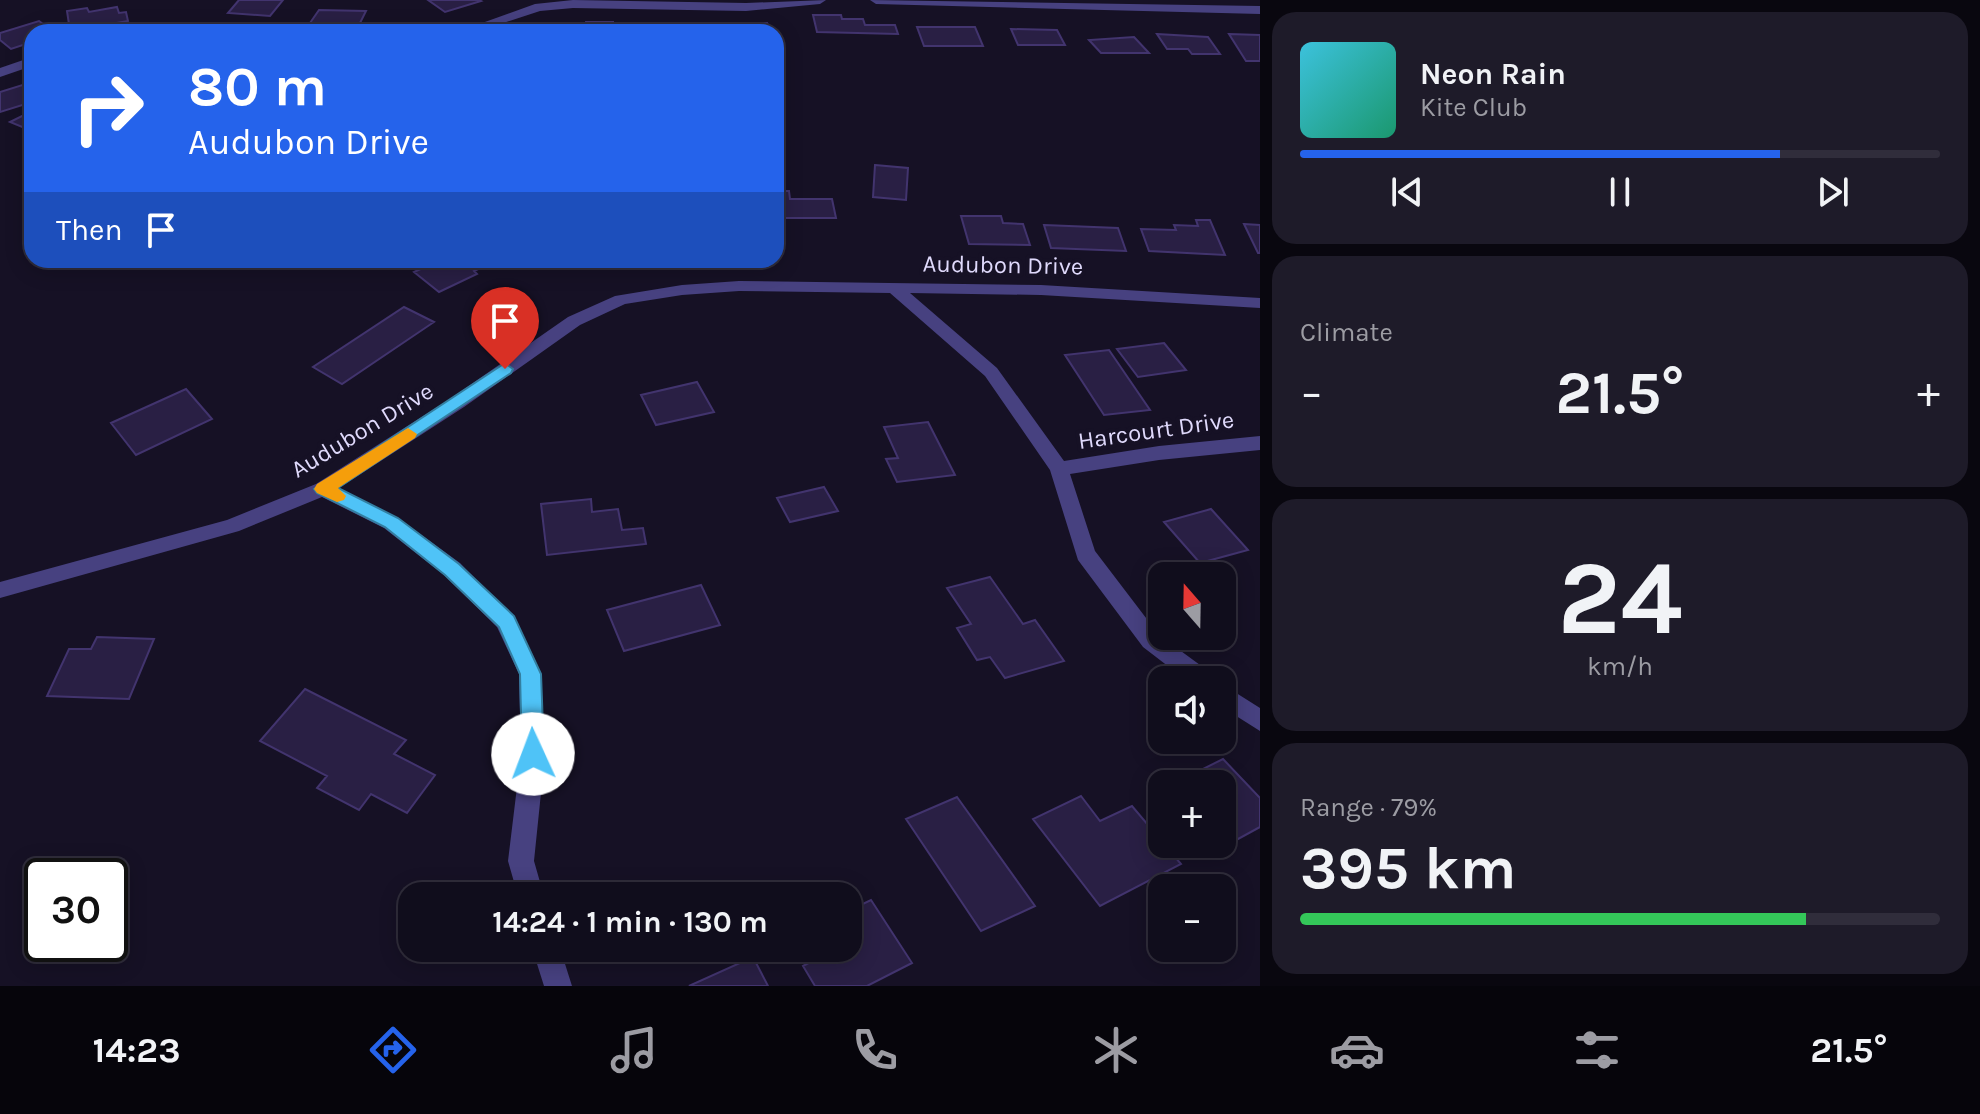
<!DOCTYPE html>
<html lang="en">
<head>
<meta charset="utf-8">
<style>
  body { margin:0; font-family:Karla,sans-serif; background:#1e1b29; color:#f1f3f6; height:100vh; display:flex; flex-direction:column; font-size:30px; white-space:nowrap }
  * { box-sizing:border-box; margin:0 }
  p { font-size:26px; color:#9c9ca3 }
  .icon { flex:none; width:44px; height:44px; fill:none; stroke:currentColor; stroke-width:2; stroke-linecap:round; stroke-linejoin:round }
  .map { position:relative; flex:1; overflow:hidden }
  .panel { display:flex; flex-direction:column; gap:12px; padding:12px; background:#09070f; width:720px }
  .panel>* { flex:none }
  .hud { position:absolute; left:24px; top:24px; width:760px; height:244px; border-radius:24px; box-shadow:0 4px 20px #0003,0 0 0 2px #302d3b; background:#2563eb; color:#fff; overflow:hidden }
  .needle { width:52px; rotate:340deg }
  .controls { position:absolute; left:1148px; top:562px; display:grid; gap:16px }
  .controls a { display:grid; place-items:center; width:88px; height:88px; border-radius:16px; background:#100d1c; box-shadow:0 4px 20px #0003,0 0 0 2px #302d3b; font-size:40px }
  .speed { position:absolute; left:24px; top:858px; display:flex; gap:16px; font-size:40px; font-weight:700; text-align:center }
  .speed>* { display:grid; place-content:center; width:104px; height:104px; border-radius:50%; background:#100d1c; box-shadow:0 4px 20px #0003,0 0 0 2px #302d3b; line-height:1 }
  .speed .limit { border:4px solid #111; border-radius:12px; background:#fff; color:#111 }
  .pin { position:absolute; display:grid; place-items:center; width:68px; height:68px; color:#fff; margin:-82px -34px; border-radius:50% 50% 50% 0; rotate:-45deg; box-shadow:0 0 8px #0007 }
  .pin .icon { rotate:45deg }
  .me { position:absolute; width:88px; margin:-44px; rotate:358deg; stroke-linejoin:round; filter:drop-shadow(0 0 6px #0008) }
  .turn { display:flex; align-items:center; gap:28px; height:168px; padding:0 32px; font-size:36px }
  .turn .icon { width:104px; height:104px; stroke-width:2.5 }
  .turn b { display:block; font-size:56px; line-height:68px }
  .then { display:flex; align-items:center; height:76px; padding:0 32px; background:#0003; gap:16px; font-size:30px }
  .big { font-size:60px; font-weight:700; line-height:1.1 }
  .panel .widget { flex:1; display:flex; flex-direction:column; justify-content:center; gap:12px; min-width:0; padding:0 28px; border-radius:24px; background:#1e1b29 }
  .panel .dial { align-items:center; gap:0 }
  .dial b { font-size:104px; line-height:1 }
  .song { display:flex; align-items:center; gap:24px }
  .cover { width:96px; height:96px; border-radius:12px; background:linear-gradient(135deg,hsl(190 70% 55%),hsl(160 70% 35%)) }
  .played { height:8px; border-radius:4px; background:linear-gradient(90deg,#2563eb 75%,#302d3b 75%) }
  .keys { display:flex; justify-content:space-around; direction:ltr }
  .heat { display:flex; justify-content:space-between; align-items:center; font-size:44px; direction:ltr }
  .charge { height:12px; border-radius:6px; background:linear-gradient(90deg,#34c759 79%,#302d3b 0) }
  .trip { position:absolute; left:398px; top:882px; width:464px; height:80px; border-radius:24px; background:#100d1c; box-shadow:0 4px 20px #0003,0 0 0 2px #302d3b; font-weight:700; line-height:80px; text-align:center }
  .tab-bar { display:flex; height:128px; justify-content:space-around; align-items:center; background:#06050b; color:#9c9ca3 }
  .tab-bar .icon { width:56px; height:56px }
  .tab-bar .on { color:#2563eb }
  .tab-bar b { font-size:36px; color:#f1f3f6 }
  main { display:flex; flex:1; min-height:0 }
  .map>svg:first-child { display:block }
</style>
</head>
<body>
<main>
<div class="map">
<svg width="1260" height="986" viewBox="0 0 1260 986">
  <rect width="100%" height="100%" fill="#161125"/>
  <path fill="#291f44" stroke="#42346e" stroke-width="2" d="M239 0H283L270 16 228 13Z
    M428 0H479L481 1 445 12Z
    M117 7 119 13 126 12 128 21 70 31 67 11 87 8 89 12Z
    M319 10 366 11 359 25 310 23Z
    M813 15H841L842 19H863L865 25H895L898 34 817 32Z
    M39 21 54 32H32V42L11 49 0 40V33Z
    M586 22H613V27H632V32H585Z
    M767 23 771 31 762 32H721L719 27Z
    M917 27H975L983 46H924Z
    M1011 29 1057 30 1065 45H1018Z
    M1157 34 1208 37 1220 54H1192L1188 49H1167Z
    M1229 34 1260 35V61H1246Z
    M1134 37 1149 53H1101L1089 40Z
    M32 82V102L0 112V92Z
    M32 111V131L10 122Z
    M875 165 908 168 906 200 873 197Z
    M776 191H789L790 199H832L836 218H776Z
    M961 216H1001L1003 223 1023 224 1030 245 969 244Z
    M1196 220H1210L1225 255 1149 251 1141 229 1176 230 1174 225 1198 226Z
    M1244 224 1260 225V253H1258Z
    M1044 225 1118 228 1126 251 1051 248Z
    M440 260H497L474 271 477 274 439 292 414 272Z
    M404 307 434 322 342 384 313 367Z
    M1164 343 1186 370 1138 377 1117 349Z
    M1109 350 1150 410 1104 415 1065 355Z
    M697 382 714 412 656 425 641 395Z
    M186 389 212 419 136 455 111 423Z
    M928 422 955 475 897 482 886 459 898 458 884 427Z
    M824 487 838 511 790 522 777 498Z
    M591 499 592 512 618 509 622 530 643 528 646 544 547 555 541 504Z
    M1211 509 1248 550 1200 563 1164 522Z
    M990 577 1023 624 1035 620 1064 661 1005 678 990 657 977 660 957 628 971 624 947 588Z
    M701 585 720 625 624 651 607 610Z
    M97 637 154 639 129 699 47 696 69 649H91Z
    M305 689 406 740 394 754 435 775 407 813 371 794 359 810 317 788 327 776 260 741Z
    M1223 759 1260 798V827L1218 850 1212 844H1222V784H1173Z
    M1081 796 1100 821 1132 806 1181 864 1100 906 1033 819Z
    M957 797 1035 906 981 931 906 819Z
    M871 900 912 963 867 986H815L803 966 816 959 810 948H848V911Z
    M753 957 768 986H689Z"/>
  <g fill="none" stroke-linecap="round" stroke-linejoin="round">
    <path fill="#474180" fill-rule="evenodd" d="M573 0 746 3 826 0 820 4 746 11 573 8 540 11 476 32H457L535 4Z
      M870 0 1260 6V14L876 4Z
      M32 57V66L0 77V68Z
      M739 281 1041 285 1260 298V308L1041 295 910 293 997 368 1064 461 1159 446 1260 436V450L1159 460 1070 474 1095 551 1159 635 1211 673 1215 680H1186L1143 647 1078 560 1050 470 985 376 890 293 739 291 682 295 625 304 580 325 464 407 339 488 398 518 460 563 517 622 541 674 545 754 534 861 544 896H518L508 861 521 754 519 674 497 627 444 575 384 528 322 497 239 531 0 598V582L227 520 316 484 450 399 568 317 615 296 682 285Z
      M1222 684 1260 708V731L1222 707Z
      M532 948H560L572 986H544Z"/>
  </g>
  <path fill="#4fc3f7" stroke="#337fa1" stroke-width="2" d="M505 363 513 369 511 373 338 488 398 518 459 564 514 616 541 674 544 754 541 761 533 763 525 761 522 754 520 674 499 627 445 575 385 527 317 493 314 489Z"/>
  <path fill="#f59e0b" d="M408 428 417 434 415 438 338 488 346 496 344 500 337 502 317 493 314 489 317 484Z"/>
  <g text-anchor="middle" stroke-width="8" stroke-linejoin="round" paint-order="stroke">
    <g font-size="24" fill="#dfd9fb" stroke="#161125">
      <text transform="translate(1003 265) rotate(1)" y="8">Audubon Drive</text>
      <text transform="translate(362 430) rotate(-31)" y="8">Audubon Drive</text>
      <text transform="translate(1156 430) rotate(-8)" y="8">Harcourt Drive</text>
    </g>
  </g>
</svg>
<div class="controls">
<a><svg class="needle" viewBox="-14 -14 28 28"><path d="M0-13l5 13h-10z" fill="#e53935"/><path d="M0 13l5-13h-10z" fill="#9c9ca3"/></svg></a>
<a><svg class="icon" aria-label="sound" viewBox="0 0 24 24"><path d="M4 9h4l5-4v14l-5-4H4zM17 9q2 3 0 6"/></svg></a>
<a>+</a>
<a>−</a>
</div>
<div class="speed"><div class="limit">30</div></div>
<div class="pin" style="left:505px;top:369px;background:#d93025"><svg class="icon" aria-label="arrive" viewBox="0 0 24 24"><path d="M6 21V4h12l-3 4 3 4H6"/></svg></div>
<svg class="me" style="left:533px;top:754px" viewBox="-20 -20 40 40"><circle r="19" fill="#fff"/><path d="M0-13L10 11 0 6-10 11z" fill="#4fc3f7"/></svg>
<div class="trip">14:24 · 1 min · 130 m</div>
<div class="hud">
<div class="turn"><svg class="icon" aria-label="right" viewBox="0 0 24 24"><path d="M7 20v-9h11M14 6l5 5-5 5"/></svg><div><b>80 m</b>Audubon Drive</div></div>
<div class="then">Then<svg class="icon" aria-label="arrive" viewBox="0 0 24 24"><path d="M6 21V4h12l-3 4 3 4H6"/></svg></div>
</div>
</div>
<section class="panel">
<div class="widget">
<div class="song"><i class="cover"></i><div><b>Neon Rain</b><p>Kite Club</p></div></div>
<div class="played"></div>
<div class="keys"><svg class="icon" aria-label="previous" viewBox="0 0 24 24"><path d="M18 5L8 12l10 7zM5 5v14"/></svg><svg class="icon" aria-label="pause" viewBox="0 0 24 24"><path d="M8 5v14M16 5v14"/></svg><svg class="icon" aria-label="next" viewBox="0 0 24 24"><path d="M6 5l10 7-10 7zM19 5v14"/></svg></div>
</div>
<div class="widget"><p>Climate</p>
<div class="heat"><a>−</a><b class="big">21.5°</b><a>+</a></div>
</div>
<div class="widget dial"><b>24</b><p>km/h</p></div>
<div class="widget"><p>Range · 79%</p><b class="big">395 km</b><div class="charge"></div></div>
</section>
</main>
<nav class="tab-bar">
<b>14:23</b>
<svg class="icon on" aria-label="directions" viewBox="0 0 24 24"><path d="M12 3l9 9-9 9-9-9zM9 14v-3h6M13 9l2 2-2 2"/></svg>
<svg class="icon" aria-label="music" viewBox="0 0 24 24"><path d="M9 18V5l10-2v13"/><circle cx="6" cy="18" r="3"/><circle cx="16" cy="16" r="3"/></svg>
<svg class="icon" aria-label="phone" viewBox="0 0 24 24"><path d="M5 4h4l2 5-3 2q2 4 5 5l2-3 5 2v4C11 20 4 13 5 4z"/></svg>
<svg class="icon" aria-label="climate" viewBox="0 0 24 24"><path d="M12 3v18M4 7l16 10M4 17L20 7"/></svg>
<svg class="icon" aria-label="car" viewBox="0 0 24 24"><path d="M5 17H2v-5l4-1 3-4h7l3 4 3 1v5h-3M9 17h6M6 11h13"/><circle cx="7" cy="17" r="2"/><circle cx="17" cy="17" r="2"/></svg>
<svg class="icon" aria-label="filters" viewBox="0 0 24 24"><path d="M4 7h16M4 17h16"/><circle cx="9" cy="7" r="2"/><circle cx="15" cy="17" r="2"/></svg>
<b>21.5°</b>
</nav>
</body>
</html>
